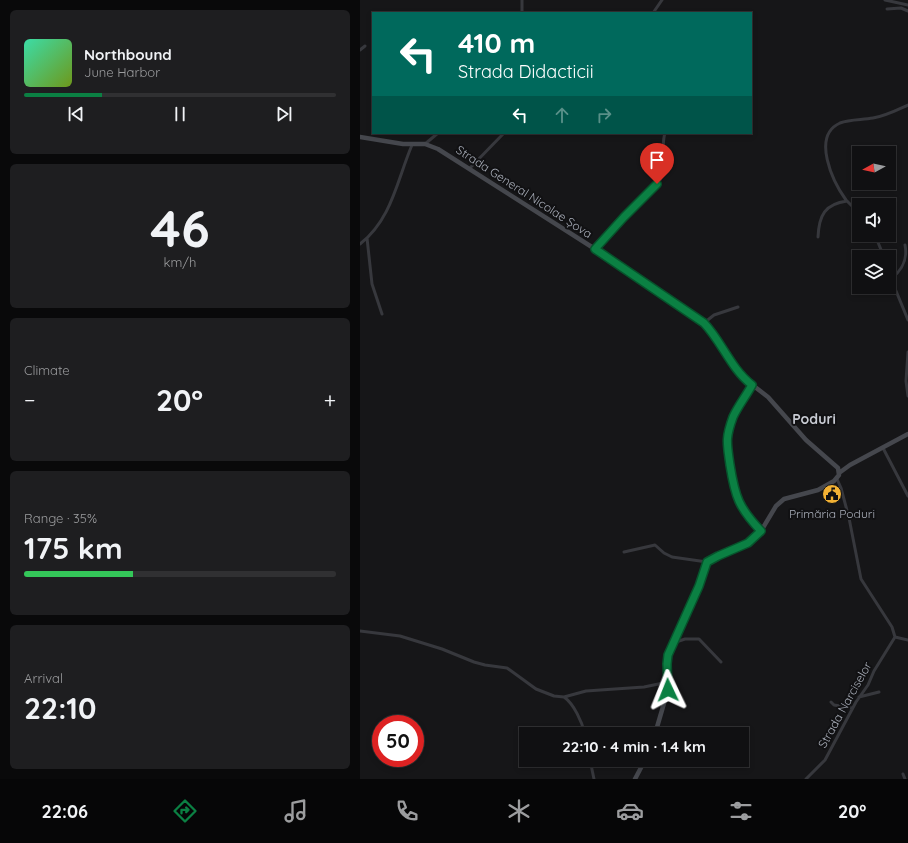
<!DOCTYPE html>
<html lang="en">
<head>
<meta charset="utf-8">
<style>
  body { margin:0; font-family:Quicksand,sans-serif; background:#1e1e20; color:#f1f3f6; height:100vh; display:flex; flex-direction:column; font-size:15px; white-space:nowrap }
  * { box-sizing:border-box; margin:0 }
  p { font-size:13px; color:#9c9d9f }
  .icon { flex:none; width:22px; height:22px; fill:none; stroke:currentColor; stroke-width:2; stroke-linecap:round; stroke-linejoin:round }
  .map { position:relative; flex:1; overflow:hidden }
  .details { display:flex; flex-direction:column; gap:10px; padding:10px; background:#09090a; width:360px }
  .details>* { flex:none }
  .top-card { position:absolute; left:12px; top:12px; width:380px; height:122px; border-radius:0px; box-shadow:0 2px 6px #0003,0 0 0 1px #303032; background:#00695c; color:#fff; overflow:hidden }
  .needle { width:26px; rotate:262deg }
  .fabs { position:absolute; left:492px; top:146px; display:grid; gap:8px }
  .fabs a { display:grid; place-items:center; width:44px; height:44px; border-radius:0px; background:#101012; box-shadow:0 2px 6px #0003,0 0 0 1px #303032; font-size:20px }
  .speed { position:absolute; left:12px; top:715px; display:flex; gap:8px; font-size:20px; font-weight:700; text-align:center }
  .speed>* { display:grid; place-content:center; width:52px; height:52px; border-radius:50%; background:#101012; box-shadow:0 2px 6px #0003,0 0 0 1px #303032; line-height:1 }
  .speed .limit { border:6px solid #d22; background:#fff; color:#111 }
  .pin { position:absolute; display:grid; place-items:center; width:34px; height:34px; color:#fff; margin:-41px -17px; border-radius:50% 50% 50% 0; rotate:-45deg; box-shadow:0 0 4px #0007 }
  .pin .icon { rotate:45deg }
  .me { position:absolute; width:44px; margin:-22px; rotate:358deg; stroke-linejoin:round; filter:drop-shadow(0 0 3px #0008) }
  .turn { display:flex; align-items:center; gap:14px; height:84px; padding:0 20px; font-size:18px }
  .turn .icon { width:52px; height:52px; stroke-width:2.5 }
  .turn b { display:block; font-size:28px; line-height:34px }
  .lanes { display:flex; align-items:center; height:38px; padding:0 20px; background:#0003; justify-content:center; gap:20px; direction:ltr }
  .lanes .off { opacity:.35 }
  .big { font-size:30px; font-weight:700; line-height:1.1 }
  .details .card { flex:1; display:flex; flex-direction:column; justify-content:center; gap:6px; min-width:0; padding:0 14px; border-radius:6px; background:#1e1e20 }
  .details .dial { align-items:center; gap:0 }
  .dial b { font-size:52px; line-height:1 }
  .song { display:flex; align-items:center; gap:12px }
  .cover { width:48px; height:48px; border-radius:6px; background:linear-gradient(135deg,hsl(160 70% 55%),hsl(80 70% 35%)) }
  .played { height:4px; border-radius:2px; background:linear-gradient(90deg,#0b8043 25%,#303032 25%) }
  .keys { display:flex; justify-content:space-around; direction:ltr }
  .heat { display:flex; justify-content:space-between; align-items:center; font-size:22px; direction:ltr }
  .charge { height:6px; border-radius:3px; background:linear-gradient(90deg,#34c759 35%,#303032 0) }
  .trip { position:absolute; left:159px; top:727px; width:230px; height:40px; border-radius:0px; background:#101012; box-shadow:0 2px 6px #0003,0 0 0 1px #303032; font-weight:700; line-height:40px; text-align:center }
  .dock { display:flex; height:64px; justify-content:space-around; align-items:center; background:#060607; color:#9c9d9f }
  .dock .icon { width:28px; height:28px }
  .dock .on { color:#0b8043 }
  .dock b { font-size:18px; color:#f1f3f6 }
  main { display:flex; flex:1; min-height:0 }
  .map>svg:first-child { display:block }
</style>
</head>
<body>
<main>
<section class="details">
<div class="card">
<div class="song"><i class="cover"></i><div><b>Northbound</b><p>June Harbor</p></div></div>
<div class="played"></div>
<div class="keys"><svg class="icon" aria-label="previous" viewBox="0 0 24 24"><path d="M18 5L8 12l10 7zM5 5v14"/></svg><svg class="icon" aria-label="pause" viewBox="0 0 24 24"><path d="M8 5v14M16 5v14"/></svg><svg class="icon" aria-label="next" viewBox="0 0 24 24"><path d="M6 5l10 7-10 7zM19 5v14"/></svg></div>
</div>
<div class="card dial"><b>46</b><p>km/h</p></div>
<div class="card"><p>Climate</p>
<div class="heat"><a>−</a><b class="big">20°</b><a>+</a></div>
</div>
<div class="card"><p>Range · 35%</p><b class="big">175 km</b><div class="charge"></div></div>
<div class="card"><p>Arrival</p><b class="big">22:10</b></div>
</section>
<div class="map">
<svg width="548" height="779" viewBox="0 0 548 779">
  <rect width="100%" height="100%" fill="#161618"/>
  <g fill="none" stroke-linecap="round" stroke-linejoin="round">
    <path stroke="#37383d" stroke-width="3" d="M525 0 548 5
      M527 9 541 8 548 11
      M162 13V0
      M293 13 302 0
      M0 50 5 46
      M65 144 78 133
      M109 169 144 133
      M499 213C495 209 490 204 486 200 473 182 451 136 480 123 490 119 502 120 513 118 525 116 537 110 548 105
      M515 235 524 257
      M458 237C459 215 465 204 487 201
      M7 238 12 284 22 314
      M0 244C32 219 37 180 52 145
      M235 249 300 180C308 166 300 148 305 133
      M529 274 548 320
      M531 279C542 270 548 260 545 245
      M344 323 354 315 378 307
      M548 352 546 381 548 396
      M392 385C386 396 378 406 373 417 365 439 367 444 370 465 375 497 378 508 401 531
      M523 448 548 496
      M477 479 481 488 489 518 501 579 532 627 535 637
      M264 552 295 545 304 553 312 557 347 562
      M0 631 40 636 82 649 114 662 125 665 147 668 176 689 194 696 204 697 226 691 284 687 308 682
      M535 637 548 640
      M313 643 325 639H339L361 662
      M204 697C214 704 222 722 225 734
      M499 697 519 692
      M471 702 474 705 492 708
      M230 760 234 779
      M543 774 545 779
      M446 779 465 760 496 702 508 685 514 671 535 637"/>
    <path stroke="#45474d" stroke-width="4.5" d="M0 137 43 144H65L78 149 235 249 339 320 351 331 382 377 408 397 446 440 478 468 479 475 474 481 458 490 424 499 416 506 401 531 392 541 384 546 352 558 347 562 339 586 308 655 307 693 295 734
      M479 473 490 465 548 434
      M275 779 285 760"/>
  </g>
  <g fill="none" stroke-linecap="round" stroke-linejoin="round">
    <defs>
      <path id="route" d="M297 184 264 217 235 249 344 323C362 342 371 369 392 385 386 396 378 406 373 417 365 439 367 443 370 465 375 497 379 508 401 531L388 543 358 556 347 562 339 586 308 655 307 664 308 690"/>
    </defs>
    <use href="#route" stroke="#07532c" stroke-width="10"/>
    <use href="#route" stroke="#0b8043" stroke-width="7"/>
  </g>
  <defs>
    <symbol id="civic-disc" viewBox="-11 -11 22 22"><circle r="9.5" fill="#f2b134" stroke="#111113"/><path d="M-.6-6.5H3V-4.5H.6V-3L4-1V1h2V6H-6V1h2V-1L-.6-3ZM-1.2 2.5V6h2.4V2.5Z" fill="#111"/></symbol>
  </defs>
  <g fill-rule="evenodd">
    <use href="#civic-disc" x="461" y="483" width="22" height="22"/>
  </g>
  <g text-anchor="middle" stroke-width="4" stroke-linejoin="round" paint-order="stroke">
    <g font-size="12" fill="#a8adb8" stroke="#111113">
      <text transform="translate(164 192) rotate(33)" y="4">Strada General Nicolae Șova</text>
      <text transform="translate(485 705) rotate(-61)" y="4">Strada Narciselor</text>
    </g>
    <g font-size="12" fill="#a8adb8" stroke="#111113">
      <text x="472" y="518">Primăria Poduri</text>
    </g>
    <g font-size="14" font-weight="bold" fill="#c9ccd4" stroke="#111113">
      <text x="454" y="424">Poduri</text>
    </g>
  </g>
</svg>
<div class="fabs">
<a><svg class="needle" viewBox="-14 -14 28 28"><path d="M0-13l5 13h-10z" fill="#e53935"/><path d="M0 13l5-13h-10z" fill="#9c9d9f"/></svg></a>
<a><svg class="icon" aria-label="sound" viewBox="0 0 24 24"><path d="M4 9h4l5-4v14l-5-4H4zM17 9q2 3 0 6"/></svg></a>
<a><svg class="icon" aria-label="layers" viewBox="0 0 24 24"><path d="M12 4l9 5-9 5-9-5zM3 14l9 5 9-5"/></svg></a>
</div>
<div class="speed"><div class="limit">50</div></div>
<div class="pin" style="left:297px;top:184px;background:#d93025"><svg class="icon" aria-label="arrive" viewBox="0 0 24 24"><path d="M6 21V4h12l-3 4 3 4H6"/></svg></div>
<svg class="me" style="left:308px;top:690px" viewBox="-20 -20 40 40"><path d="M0-17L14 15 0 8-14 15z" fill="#0b8043" stroke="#fff" stroke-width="4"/></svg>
<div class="trip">22:10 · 4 min · 1.4 km</div>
<div class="top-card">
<div class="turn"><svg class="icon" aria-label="left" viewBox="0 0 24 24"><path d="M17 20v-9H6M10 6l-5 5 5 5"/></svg><div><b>410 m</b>Strada Didacticii</div></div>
<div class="lanes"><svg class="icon" aria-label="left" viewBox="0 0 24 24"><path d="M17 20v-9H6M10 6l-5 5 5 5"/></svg><svg class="icon off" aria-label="ahead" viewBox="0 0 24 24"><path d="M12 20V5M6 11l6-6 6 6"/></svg><svg class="icon off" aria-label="right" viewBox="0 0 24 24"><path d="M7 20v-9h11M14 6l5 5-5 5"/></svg></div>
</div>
</div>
</main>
<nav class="dock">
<b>22:06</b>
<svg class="icon on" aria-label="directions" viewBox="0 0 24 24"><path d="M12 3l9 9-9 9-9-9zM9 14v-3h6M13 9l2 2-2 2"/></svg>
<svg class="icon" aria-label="music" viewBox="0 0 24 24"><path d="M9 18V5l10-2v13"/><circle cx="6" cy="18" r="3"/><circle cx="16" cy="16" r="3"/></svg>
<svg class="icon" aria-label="phone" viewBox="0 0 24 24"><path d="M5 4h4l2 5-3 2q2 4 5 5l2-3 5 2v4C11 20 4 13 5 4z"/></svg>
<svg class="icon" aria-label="climate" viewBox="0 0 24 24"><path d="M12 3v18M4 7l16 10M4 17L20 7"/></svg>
<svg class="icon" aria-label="car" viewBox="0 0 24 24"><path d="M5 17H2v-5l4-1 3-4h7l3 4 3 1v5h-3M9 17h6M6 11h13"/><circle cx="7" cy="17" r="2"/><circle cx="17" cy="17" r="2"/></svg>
<svg class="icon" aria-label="filters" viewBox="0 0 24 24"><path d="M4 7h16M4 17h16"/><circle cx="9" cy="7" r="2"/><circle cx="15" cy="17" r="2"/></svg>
<b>20°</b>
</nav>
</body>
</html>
